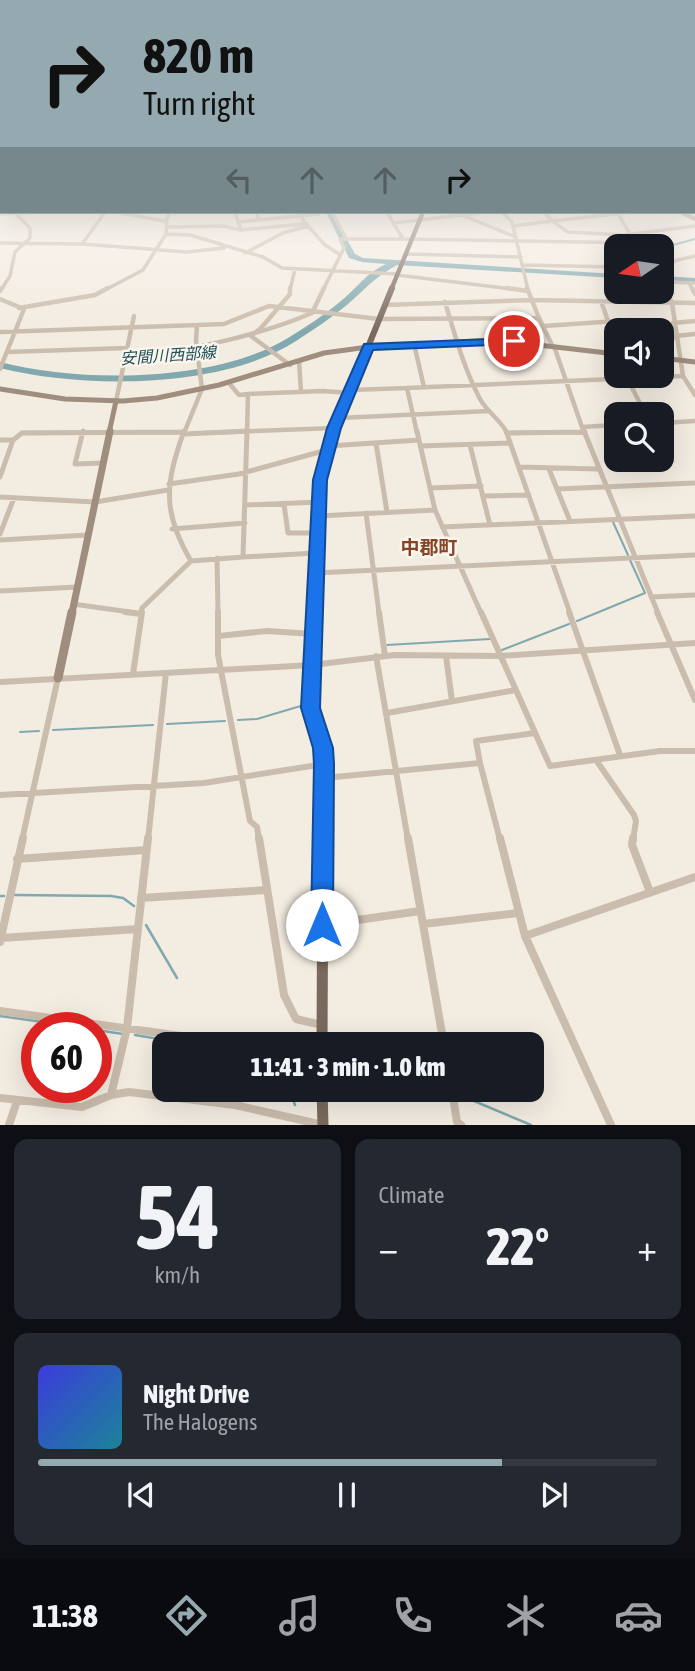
<!DOCTYPE html>
<html lang="en">
<head>
<meta charset="utf-8">
<style>
  body { margin:0; font-family:"Asap Condensed","Noto Sans JP",sans-serif; background:#242831; color:#f1f3f6; height:100vh; display:flex; flex-direction:column; font-size:26px; white-space:nowrap }
  * { box-sizing:border-box; margin:0 }
  p { font-size:23px; color:#9ea1a6 }
  .icon { flex:none; width:38px; height:38px; fill:none; stroke:currentColor; stroke-width:2; stroke-linecap:round; stroke-linejoin:round }
  .map { position:relative; height:1125px; overflow:hidden }
  .panel { display:flex; flex-direction:column; gap:14px; padding:14px; background:#0d0f14; flex:1 }
  .panel>* { flex:none }
  .hud { position:absolute; left:0px; top:0px; width:696px; height:214px; box-shadow:0 7px 28px #0002; background:#94aab0; color:#111; overflow:hidden }
  .needle { width:46px; rotate:257deg }
  .controls { position:absolute; left:604px; top:234px; display:grid; gap:14px }
  .controls a { display:grid; place-items:center; width:70px; height:70px; border-radius:14px; background:#171b24; box-shadow:0 7px 28px #0002; font-size:35px }
  .speed { position:absolute; left:21px; top:1012px; display:flex; gap:14px; font-size:35px; font-weight:700; text-align:center }
  .speed>* { display:grid; place-content:center; width:91px; height:91px; border-radius:50%; background:#171b24; box-shadow:0 7px 28px #0002; line-height:1 }
  .speed .limit { border:10px solid #d22; background:#fff; color:#111 }
  .pin { position:absolute; display:grid; place-items:center; width:60px; height:60px; color:#fff; margin:-30px; border:4px solid #fff; border-radius:50%; box-shadow:0 2px 7px #0007 }
  .me { position:absolute; width:77px; margin:-38px; rotate:0deg; stroke-linejoin:round; filter:drop-shadow(0 0 5px #0008) }
  .turn { display:flex; align-items:center; gap:24px; height:147px; padding:0 28px; font-size:32px }
  .turn .icon { width:91px; height:91px; stroke-width:2.5 }
  .turn b { display:block; font-size:49px; line-height:60px }
  .lanes { display:flex; align-items:center; height:66px; padding:0 28px; background:#0003; justify-content:center; gap:35px; direction:ltr }
  .lanes .off { opacity:.35 }
  .big { font-size:52px; font-weight:800; line-height:1.1 }
  .panel .card { flex:1; display:flex; flex-direction:column; justify-content:center; gap:10px; min-width:0; padding:0 24px; border-radius:14px; background:#242831 }
  .panel .dial { align-items:center; gap:0 }
  .dial b { font-size:91px; line-height:1 }
  .song { display:flex; align-items:center; gap:21px }
  .cover { width:84px; height:84px; border-radius:10px; background:linear-gradient(135deg,hsl(240 70% 55%),hsl(190 70% 35%)) }
  .played { height:7px; border-radius:4px; background:linear-gradient(90deg,#94aab0 75%,#363941 75%) }
  .keys { display:flex; justify-content:space-around; direction:ltr }
  .heat { display:flex; justify-content:space-between; align-items:center; font-size:38px; direction:ltr }
  .panel .tiles { flex:1; display:grid; gap:14px; grid-template-columns:1fr 1fr }
  .card:last-child { grid-column:span 2 }
  .trip { position:absolute; left:152px; top:1032px; width:392px; height:70px; border-radius:14px; background:#171b24; box-shadow:0 7px 28px #0002; font-weight:800; line-height:70px; text-align:center }
  .tabs { display:flex; height:112px; justify-content:space-around; align-items:center; background:#090b0e; color:#9ea1a6 }
  .tabs .icon { width:49px; height:49px }
  .tabs .current { color:#94aab0 }
  .tabs b { font-size:32px; color:#f1f3f6 }
  .map>svg:first-child { display:block }
</style>
</head>
<body>
<div class="map">
<svg width="695" height="1125" viewBox="0 0 695 1125">
  <rect width="100%" height="100%" fill="#f3ece1"/>
  <g fill="none" stroke-linecap="round" stroke-linejoin="round">
    <path stroke="#81a8af" stroke-width="2" d="M662 248 695 239
      M613 522 628 555
      M577 621 645 593 630 560
      M387 645 490 639
      M502 650 569 624
      M238 720 257 719 304 705
      M167 724 225 721
      M53 730 153 725
      M20 732 39 731"/>
    <path stroke="#81a8af" stroke-width="2.5" d="M15 895 111 896 123 898 134 906
      M0 896H4
      M146 925 177 978
      M0 1016 78 1027
      M96 1030 123 1034
      M135 1035 196 1045
      M290 1090 295 1105
      M455 1093 531 1125"/>
    <path fill="#81a8af" fill-rule="evenodd" d="M326 212H332L355 254 363 258 616 274V278L397 265C376 276 365 289 348 304 331 318 313 330 296 341 222 389 83 389 0 368V362C81 383 215 383 288 338 306 327 324 315 341 301 356 289 367 272 386 264L362 262 349 258Z
      M662 276 695 278V282L662 280Z"/>
    <path stroke="#cbbdad" stroke-width="3.5" d="M117 212 164 221 167 223 166 234 190 235 263 257 282 268 398 274
      M166 212 169 214 166 222
      M235 212 241 230 303 224
      M332 212 346 238
      M387 212 403 239 641 243 630 234 617 212
      M454 212 516 237
      M502 212 512 222 528 290
      M0 214 34 212
      M259 220 318 214 317 212
      M552 221 568 232 624 235 695 226
      M552 221 632 212
      M238 222 259 220 256 212
      M395 223 484 212
      M308 226 325 245 339 254
      M513 226 552 221 544 212
      M167 227 223 226 241 230
      M0 243 82 244 187 252 224 248
      M82 244 105 212
      M245 253 283 233 308 226 297 212
      M407 254 521 257
      M662 264 695 256
      M523 265 616 267
      M397 275 520 290
      M662 282 695 283
      M662 283 666 290
      M689 283 693 290
      M1 290 10 276 15 252 30 238V228L15 213
      M105 290 143 270 166 234
      M290 290 295 269
      M323 290 344 248 340 239H403"/>
    <path stroke="#cbbdad" stroke-width="4.5" d="M506 288 528 291
      M527 288 539 318
      M665 288 672 303 683 376 695 395
      M692 288 695 294
      M0 291 2 288
      M0 299 24 309 0 369
      M601 301 616 344
      M445 302C455 335 464 369 480 399 487 412 502 421 507 433
      M385 305 531 300 695 303
      M19 308 95 295 108 288
      M673 323 695 321
      M544 326 631 320 640 321 659 331
      M0 332 197 325
      M662 332 675 338
      M676 336 695 334
      M414 344 424 387
      M554 346 584 433
      M7 352 126 348
      M123 360C191 348 248 340 312 313L324 288
      M299 361 301 392
      M290 365 251 336 261 328 290 294V288
      M626 376 646 415
      M229 383 239 395 248 394
      M407 388 683 376
      M351 390 407 388 417 433
      M116 401 134 316
      M339 418 489 411
      M662 423 695 421
      M582 427 616 425
      M22 433 183 432
      M184 433 202 389 196 341 197 325 224 324 269 306 379 319 539 318 552 345
      M205 433 334 428
      M247 433 248 394 323 391 349 393
      M507 433 585 432"/>
    <path stroke="#cbbdad" stroke-width="5" d="M83 431 75 464 103 463
      M417 431 435 510 481 613
      M506 431 570 613
      M584 431 658 613
      M507 433 585 432
      M184 434 249 431
      M0 440H13L22 433 183 432
      M376 443 387 512
      M470 445 490 525
      M329 446 419 440
      M420 446 510 443
      M520 467 597 469
      M549 469 557 489 695 483
      M0 477 13 440
      M169 484 239 474 327 450
      M430 488 481 486
      M557 489 570 521
      M483 496 529 495
      M0 497 95 502 168 490
      M284 504 288 533H317
      M245 505 319 502
      M366 513 379 613
      M318 516 435 510
      M442 527 695 516
      M172 529 245 523
      M0 534 14 498
      M0 540 88 535
      M243 557 316 553
      M217 558 218 613
      M191 561 243 557 247 431
      M315 573 695 555
      M0 591 77 587
      M651 597 695 595
      M73 604 137 613
      M141 613 142 608 191 561C162 512 165 484 184 431"/>
    <path stroke="#cbbdad" stroke-width="6" d="M125 612 141 614
      M218 612V655L250 821 257 827 259 840
      M379 612 385 656
      M481 612 550 766 660 751H695
      M569 612 620 755
      M657 612 695 700
      M218 636 267 631 313 634
      M376 656 408 840
      M446 656 452 701
      M133 674 142 612
      M0 682 312 665 395 655 500 656 695 643
      M387 713 516 690
      M596 760 634 815 636 821 633 840
      M480 763 500 840
      M324 778 480 763 476 741 535 733
      M0 795 204 783 324 764
      M22 840 58 678
      M148 840 166 673"/>
    <path stroke="#cbbdad" stroke-width="8" d="M259 838 284 995 296 1019 322 1025
      M408 838 444 1045
      M500 838 525 936 611 1125
      M633 838 632 845 650 892
      M17 859 146 850
      M141 898 266 890
      M423 924 518 913
      M323 925 420 911
      M525 936 695 877
      M1 938 138 929
      M0 942 23 838
      M0 1011 247 1045
      M452 1090 457 1122 461 1125
      M111 1095 127 1028 148 838
      M0 1098 82 1107 111 1095 129 1092 235 1105 323 1125
      M9 1125 17 1101"/>
    <path stroke="#9f8d7e" stroke-width="4.5" d="M681 212 695 219"/>
    <path stroke="#9f8d7e" stroke-width="5" d="M662 358 695 362
      M0 389 65 399 123 401 157 398 219 385 324 353 368 347 495 340 616 354
      M109 433 116 401"/>
    <path stroke="#9f8d7e" stroke-width="7" d="M72 613 110 431"/>
    <path stroke="#9f8d7e" stroke-width="9" d="M58 678 72 612"/>
    <path stroke="#7a6a5d" stroke-width="4.5" d="M391 290 423 212"/>
    <path stroke="#7a6a5d" stroke-width="6" d="M333 433 392 288"/>
    <path stroke="#7a6a5d" stroke-width="8" d="M315 613 320 480 333 431"/>
    <path stroke="#7a6a5d" stroke-width="10" d="M315 612 311 707 323 748V840"/>
    <path stroke="#7a6a5d" stroke-width="11" d="M322 1045 323 838
      M322 1090 323 1125"/>
  </g>
  <linearGradient id="sky" x2="0" y2="1"><stop stop-color="#7fafd1"/><stop offset="0.53" stop-color="#faf6f2"/><stop offset="1" stop-color="#faf6f2" stop-opacity="0"/></linearGradient>
  <rect width="695" height="333" fill="url(#sky)"/>
  <path fill="#1a73e8" stroke="#114b97" stroke-width="2" d="M514 338 520 341 518 344 373 350 341 428 327 480 320 708 333 748 334 764 333 925 330 933 322 937 314 933 311 925 314 764 313 748 301 708 313 480 327 428 364 344Z"/>
  <g text-anchor="middle" stroke-width="5" stroke-linejoin="round" paint-order="stroke">
    <g font-size="16" font-style="italic" fill="#22515a" stroke="#faf5ed">
      <text transform="translate(168 355) rotate(-4)" y="6">安間川西部線</text>
    </g>
    <g font-size="19" font-weight="bold" fill="#854627" stroke="#faf5ed">
      <text x="429" y="554">中郡町</text>
    </g>
  </g>
</svg>
<div class="controls">
<a><svg class="needle" viewBox="-14 -14 28 28"><path d="M0-13l5 13h-10z" fill="#e53935"/><path d="M0 13l5-13h-10z" fill="#9ea1a6"/></svg></a>
<a><svg class="icon" aria-label="sound" viewBox="0 0 24 24"><path d="M4 9h4l5-4v14l-5-4H4zM17 9q2 3 0 6"/></svg></a>
<a><svg class="icon" aria-label="search" viewBox="0 0 24 24"><circle cx="10" cy="10" r="6"/><path d="M15 15l6 6"/></svg></a>
</div>
<div class="speed"><div class="limit">60</div></div>
<div class="pin" style="left:514px;top:341px;background:#d93025"><svg class="icon" aria-label="arrive" viewBox="0 0 24 24"><path d="M6 21V4h12l-3 4 3 4H6"/></svg></div>
<svg class="me" style="left:322px;top:925px" viewBox="-20 -20 40 40"><circle r="19" fill="#fff"/><path d="M0-13L10 11 0 6-10 11z" fill="#1a73e8"/></svg>
<div class="trip">11:41 · 3 min · 1.0 km</div>
<div class="hud">
<div class="turn"><svg class="icon" aria-label="right" viewBox="0 0 24 24"><path d="M7 20v-9h11M14 6l5 5-5 5"/></svg><div><b>820 m</b>Turn right</div></div>
<div class="lanes"><svg class="icon off" aria-label="left" viewBox="0 0 24 24"><path d="M17 20v-9H6M10 6l-5 5 5 5"/></svg><svg class="icon off" aria-label="ahead" viewBox="0 0 24 24"><path d="M12 20V5M6 11l6-6 6 6"/></svg><svg class="icon off" aria-label="ahead" viewBox="0 0 24 24"><path d="M12 20V5M6 11l6-6 6 6"/></svg><svg class="icon" aria-label="right" viewBox="0 0 24 24"><path d="M7 20v-9h11M14 6l5 5-5 5"/></svg></div>
</div>
</div>
<section class="panel">
<div class="tiles">
<div class="card dial"><b>54</b><p>km/h</p></div>
<div class="card"><p>Climate</p>
<div class="heat"><a>−</a><b class="big">22°</b><a>+</a></div>
</div>
<div class="card">
<div class="song"><i class="cover"></i><div><b>Night Drive</b><p>The Halogens</p></div></div>
<div class="played"></div>
<div class="keys"><svg class="icon" aria-label="previous" viewBox="0 0 24 24"><path d="M18 5L8 12l10 7zM5 5v14"/></svg><svg class="icon" aria-label="pause" viewBox="0 0 24 24"><path d="M8 5v14M16 5v14"/></svg><svg class="icon" aria-label="next" viewBox="0 0 24 24"><path d="M6 5l10 7-10 7zM19 5v14"/></svg></div>
</div>
</div>
</section>
<nav class="tabs">
<b>11:38</b>
<svg class="icon current" aria-label="directions" viewBox="0 0 24 24"><path d="M12 3l9 9-9 9-9-9zM9 14v-3h6M13 9l2 2-2 2"/></svg>
<svg class="icon" aria-label="music" viewBox="0 0 24 24"><path d="M9 18V5l10-2v13"/><circle cx="6" cy="18" r="3"/><circle cx="16" cy="16" r="3"/></svg>
<svg class="icon" aria-label="phone" viewBox="0 0 24 24"><path d="M5 4h4l2 5-3 2q2 4 5 5l2-3 5 2v4C11 20 4 13 5 4z"/></svg>
<svg class="icon" aria-label="climate" viewBox="0 0 24 24"><path d="M12 3v18M4 7l16 10M4 17L20 7"/></svg>
<svg class="icon" aria-label="car" viewBox="0 0 24 24"><path d="M5 17H2v-5l4-1 3-4h7l3 4 3 1v5h-3M9 17h6M6 11h13"/><circle cx="7" cy="17" r="2"/><circle cx="17" cy="17" r="2"/></svg>
</nav>
</body>
</html>
